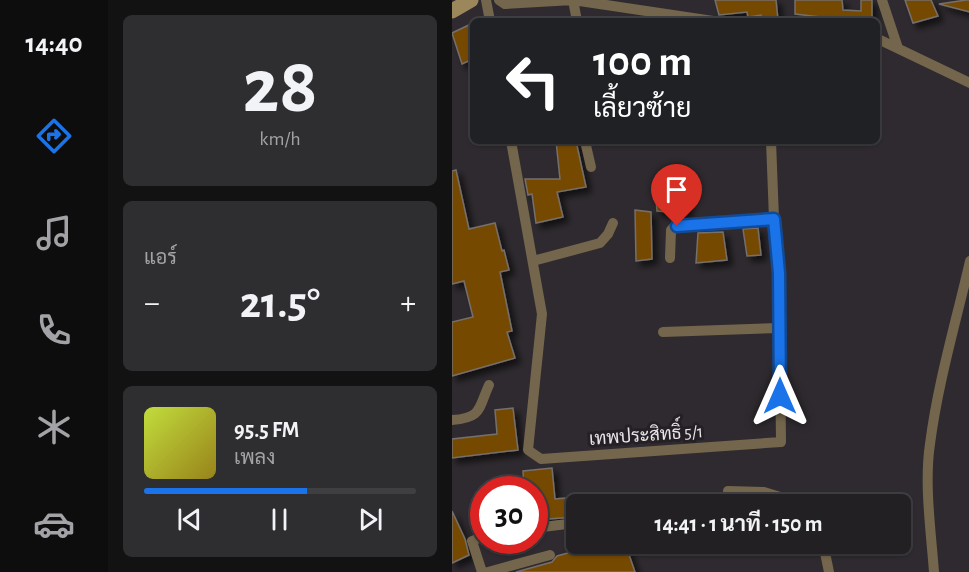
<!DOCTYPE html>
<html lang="th">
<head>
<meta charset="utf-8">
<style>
  body { margin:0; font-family:"Alegreya Sans",Sarabun,sans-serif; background:#2e2d30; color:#f1f3f6; height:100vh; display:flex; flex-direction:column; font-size:22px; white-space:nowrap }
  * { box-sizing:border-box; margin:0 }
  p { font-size:20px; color:#a2a3a6 }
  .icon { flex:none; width:33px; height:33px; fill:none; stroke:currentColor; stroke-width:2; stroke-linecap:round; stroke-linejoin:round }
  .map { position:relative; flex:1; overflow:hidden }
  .details { display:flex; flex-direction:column; gap:15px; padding:15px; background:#131213; width:344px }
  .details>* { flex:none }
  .guide { position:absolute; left:18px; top:18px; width:410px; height:126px; border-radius:9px; box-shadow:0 2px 4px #0004,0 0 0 2px #3f3e41; background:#202124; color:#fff; overflow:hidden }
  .speed { position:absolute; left:18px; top:476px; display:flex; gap:12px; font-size:30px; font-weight:700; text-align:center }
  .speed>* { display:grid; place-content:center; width:78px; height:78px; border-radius:50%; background:#222023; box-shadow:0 2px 4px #0004,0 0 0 2px #3f3e41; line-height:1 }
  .speed .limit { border:9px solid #d22; background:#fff; color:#111 }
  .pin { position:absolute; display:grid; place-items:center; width:51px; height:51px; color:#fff; margin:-62px -26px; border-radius:50% 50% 50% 0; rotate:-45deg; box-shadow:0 0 6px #0007 }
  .pin .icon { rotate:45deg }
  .me { position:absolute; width:66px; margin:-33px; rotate:0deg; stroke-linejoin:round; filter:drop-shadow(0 0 4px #0008) }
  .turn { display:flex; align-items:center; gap:21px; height:126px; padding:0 24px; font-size:27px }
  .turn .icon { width:78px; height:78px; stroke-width:2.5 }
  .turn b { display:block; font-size:42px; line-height:51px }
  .big { font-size:45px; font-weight:700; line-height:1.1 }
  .details .tile { flex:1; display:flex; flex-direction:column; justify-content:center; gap:9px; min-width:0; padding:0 21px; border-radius:9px; background:#2e2d30 }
  .details .dial { align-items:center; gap:0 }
  .dial b { font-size:78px; line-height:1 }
  .song { display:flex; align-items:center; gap:18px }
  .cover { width:72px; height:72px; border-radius:9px; background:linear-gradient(135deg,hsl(70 70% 55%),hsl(50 70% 35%)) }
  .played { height:6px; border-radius:3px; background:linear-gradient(90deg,#1a73e8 60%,#3f3e41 60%) }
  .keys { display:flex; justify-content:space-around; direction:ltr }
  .heat { display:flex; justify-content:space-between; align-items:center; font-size:33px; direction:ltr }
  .trip { position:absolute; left:114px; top:494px; width:345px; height:60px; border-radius:9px; background:#222023; box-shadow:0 2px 4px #0004,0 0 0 2px #3f3e41; font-weight:700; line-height:60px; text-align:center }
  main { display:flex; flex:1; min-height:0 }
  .tab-bar { display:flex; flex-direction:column; width:108px; justify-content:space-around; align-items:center; background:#0e0d0e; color:#a2a3a6 }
  .tab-bar .icon { width:42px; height:42px }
  .tab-bar .current { color:#1a73e8 }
  .tab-bar b { font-size:27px; color:#f1f3f6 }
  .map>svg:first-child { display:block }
</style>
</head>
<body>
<main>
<nav class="tab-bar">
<b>14:40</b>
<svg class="icon current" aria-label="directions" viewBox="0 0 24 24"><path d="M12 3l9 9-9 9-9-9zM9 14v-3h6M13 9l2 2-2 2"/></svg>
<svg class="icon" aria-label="music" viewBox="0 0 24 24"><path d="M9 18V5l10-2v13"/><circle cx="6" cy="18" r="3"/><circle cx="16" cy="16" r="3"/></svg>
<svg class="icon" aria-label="phone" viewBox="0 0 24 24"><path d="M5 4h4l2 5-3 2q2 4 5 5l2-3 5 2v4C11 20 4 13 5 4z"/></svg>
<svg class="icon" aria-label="climate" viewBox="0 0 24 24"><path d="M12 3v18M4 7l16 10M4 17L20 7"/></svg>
<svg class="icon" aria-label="car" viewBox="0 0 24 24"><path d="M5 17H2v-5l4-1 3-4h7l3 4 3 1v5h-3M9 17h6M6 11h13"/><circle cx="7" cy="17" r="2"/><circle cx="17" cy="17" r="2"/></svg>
</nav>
<section class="details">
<div class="tile dial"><b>28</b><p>km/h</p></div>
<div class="tile"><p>แอร์</p>
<div class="heat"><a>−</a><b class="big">21.5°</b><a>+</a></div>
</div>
<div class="tile">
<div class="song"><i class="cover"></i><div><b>95.5 FM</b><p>เพลง</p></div></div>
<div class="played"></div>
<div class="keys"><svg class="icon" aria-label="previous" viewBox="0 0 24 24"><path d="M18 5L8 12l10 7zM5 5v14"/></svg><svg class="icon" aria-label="pause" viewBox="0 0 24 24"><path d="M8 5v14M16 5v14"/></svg><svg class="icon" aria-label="next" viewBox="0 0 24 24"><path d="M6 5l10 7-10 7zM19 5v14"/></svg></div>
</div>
</section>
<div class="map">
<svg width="518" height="572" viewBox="0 0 518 572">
  <defs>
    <filter id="shadow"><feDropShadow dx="5" dy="5" stdDeviation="3" flood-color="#0009"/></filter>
  </defs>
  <rect width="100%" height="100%" fill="#2e2a2f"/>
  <path fill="#764906" stroke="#756f6a" stroke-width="1.5" filter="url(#shadow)" d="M263 0H324L326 20H309V15L296 17 295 12 267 15Z
    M343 0H390L391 10 409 11V0H420V21L378 20 377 18 343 14Z
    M453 0H479L486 16 461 23Z
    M518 0V12L487 4 514 0Z
    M21 23V59L10 64 0 33Z
    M104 141H124L134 187 105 192 111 217 84 223 80 194 76 195 73 179H108Z
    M4 170 17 229 43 223 50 251 52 250 57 270 48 272 60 331 55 332 63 358 0 376V322L21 317 12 281 0 284V171Z
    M203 186H235V213L205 211Z
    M183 210 199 212 200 259 184 261Z
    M306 228 309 255 295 256 291 229Z
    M271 232 275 260 244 263 246 233Z
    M61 408 66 450 0 458V439L45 434 43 410Z
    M100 468 103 499 124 497V517L82 520V489H72L71 471Z
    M0 511 13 539 17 555 0 563Z
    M152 543H173L183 572H64L100 562 105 556Z"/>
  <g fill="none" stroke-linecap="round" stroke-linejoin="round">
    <path stroke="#73664c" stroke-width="10" d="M34 0 38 21
      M47 0 53 4 121 0 261 21
      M121 0 125 21
      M430 0 446 48
      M424 38 518 83
      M59 141 90 314 76 450 89 459 329 442 327 273 322 219 319 141
      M133 141 139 167
      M218 258 219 230 222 227 322 219
      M81 261 148 243 156 234 161 223
      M211 332 328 328
      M0 420C30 418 26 409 37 385
      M276 491 312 492 351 504
      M82 528 115 524
      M371 543 377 572
      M30 572 20 541 32 536
      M36 572 98 555
      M482 572C479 531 472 484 478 444 486 382 504 322 518 261"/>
    <path stroke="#9c875c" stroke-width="15" d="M0 11 19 0"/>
  </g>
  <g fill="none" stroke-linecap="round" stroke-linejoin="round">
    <defs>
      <path id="route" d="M225 226 322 219 327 273 328 396"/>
    </defs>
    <use href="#route" stroke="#114b97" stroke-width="15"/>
    <use href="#route" stroke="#1a73e8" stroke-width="10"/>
  </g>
  <g text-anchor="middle" stroke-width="6" stroke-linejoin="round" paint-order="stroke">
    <g font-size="18" fill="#e9e6e9" stroke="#242025">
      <text transform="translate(194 435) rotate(-4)" y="6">เทพประสิทธิ์ 5/1</text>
    </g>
  </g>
</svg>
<div class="speed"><div class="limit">30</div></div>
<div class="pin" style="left:225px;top:226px;background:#d93025"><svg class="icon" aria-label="arrive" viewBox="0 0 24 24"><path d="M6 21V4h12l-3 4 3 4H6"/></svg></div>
<svg class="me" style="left:328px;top:396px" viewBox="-20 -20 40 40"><path d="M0-17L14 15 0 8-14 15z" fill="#1a73e8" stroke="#fff" stroke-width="4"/></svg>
<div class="trip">14:41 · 1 นาที · 150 m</div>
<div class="guide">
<div class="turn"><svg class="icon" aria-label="left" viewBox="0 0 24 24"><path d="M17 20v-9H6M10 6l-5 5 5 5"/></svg><div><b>100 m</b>เลี้ยวซ้าย</div></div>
</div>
</div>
</main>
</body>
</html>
